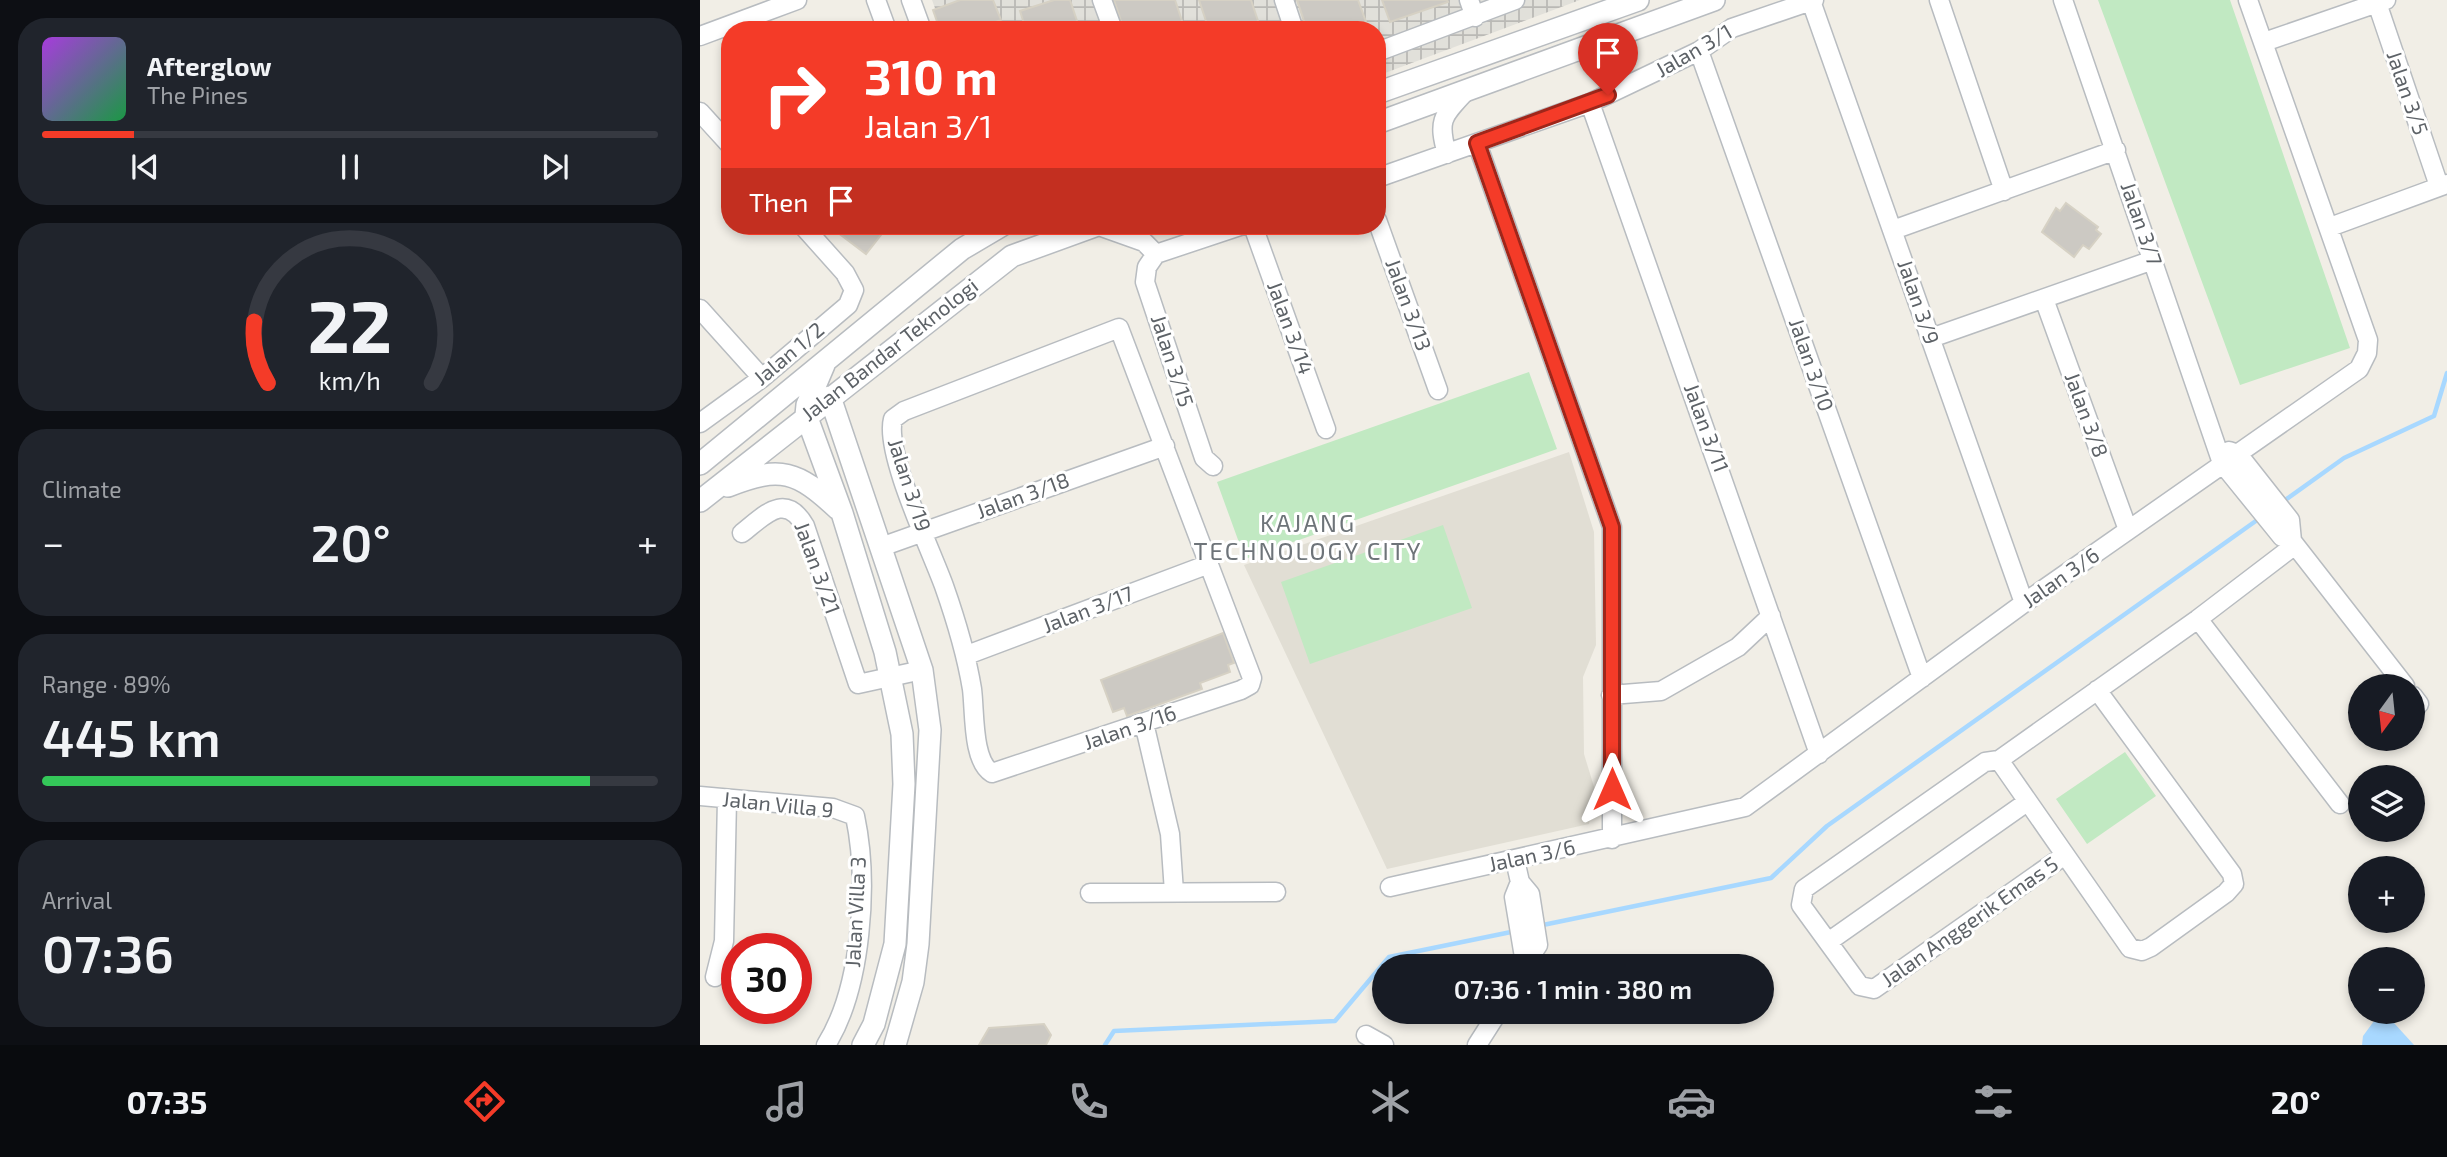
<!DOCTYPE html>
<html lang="en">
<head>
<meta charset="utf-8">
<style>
  body { margin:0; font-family:"Exo 2",sans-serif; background:#20242c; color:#f1f3f6; height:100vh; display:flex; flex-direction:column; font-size:26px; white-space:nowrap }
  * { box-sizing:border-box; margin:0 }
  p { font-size:23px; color:#9ea1a6 }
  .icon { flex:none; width:38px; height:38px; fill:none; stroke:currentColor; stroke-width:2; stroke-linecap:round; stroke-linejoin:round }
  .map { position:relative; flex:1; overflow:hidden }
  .details { display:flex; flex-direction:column; gap:18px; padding:18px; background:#0d0f14; width:700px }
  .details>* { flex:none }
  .hud { position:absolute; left:21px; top:21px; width:665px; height:214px; border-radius:28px; box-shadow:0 4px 10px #0003; background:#f43b28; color:#fff; overflow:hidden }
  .needle { width:46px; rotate:195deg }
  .fabs { position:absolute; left:1648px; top:674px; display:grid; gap:14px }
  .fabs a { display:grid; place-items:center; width:77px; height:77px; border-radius:50%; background:#171b24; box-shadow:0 4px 10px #0003; font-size:35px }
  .speed { position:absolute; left:21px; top:933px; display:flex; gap:14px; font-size:35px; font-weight:700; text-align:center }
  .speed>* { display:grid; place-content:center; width:91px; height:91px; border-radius:50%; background:#171b24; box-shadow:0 4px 10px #0003; line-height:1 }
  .speed .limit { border:10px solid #d22; background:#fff; color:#111 }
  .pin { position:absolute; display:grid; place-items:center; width:60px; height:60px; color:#fff; margin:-72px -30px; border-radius:50% 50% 50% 0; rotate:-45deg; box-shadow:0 0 7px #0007 }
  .pin .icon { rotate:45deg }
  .me { position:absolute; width:77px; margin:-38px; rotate:0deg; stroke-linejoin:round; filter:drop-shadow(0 0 5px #0008) }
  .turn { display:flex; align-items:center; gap:24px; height:147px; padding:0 28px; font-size:32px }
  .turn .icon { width:91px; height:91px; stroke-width:2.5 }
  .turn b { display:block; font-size:49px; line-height:60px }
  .then { display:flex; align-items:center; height:66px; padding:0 28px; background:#0003; gap:14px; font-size:26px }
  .big { font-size:52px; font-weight:600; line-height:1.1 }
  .details .tile { flex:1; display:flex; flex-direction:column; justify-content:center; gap:10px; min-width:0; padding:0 24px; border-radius:28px; background:#20242c }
  .details .dial { align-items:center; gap:0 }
  .dial svg { height:182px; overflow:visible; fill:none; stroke:#363941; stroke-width:7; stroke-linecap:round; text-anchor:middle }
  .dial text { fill:#f1f3f6; stroke:none }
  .song { display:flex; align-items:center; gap:21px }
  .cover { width:84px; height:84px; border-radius:10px; background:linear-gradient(135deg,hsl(280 70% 55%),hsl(140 70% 35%)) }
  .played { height:7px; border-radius:4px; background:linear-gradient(90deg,#f43b28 15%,#363941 15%) }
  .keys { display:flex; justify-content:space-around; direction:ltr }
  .heat { display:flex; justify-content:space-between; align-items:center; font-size:38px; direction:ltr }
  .charge { height:10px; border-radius:5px; background:linear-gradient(90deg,#34c759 89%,#363941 0) }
  .trip { position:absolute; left:672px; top:954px; width:402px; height:70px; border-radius:35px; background:#171b24; box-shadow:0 4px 10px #0003; font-weight:600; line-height:70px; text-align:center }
  .dock { display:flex; height:112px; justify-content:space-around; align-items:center; background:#090b0e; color:#9ea1a6 }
  .dock .icon { width:49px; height:49px }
  .dock .on { color:#f43b28 }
  .dock b { font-size:32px; color:#f1f3f6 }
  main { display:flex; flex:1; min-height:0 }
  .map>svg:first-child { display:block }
</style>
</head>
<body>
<main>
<section class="details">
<div class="tile">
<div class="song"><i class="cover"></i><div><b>Afterglow</b><p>The Pines</p></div></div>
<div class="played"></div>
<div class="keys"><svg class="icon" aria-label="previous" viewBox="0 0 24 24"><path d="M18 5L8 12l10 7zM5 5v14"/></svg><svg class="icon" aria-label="pause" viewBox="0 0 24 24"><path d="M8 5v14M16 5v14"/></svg><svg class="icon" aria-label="next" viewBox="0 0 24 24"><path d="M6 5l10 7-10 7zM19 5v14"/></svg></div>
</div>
<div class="tile dial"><svg viewBox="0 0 100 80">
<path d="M14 69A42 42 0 1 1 86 69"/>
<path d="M14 69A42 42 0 0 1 8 42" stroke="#f43b28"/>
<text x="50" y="56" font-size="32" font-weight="700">22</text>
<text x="50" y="72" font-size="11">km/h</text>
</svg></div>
<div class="tile"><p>Climate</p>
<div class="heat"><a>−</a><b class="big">20°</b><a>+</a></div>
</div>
<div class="tile"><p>Range · 89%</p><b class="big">445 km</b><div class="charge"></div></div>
<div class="tile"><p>Arrival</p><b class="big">07:36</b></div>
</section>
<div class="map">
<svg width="1747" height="1045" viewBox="0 0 1747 1045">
  <defs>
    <pattern id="industrial-grid" width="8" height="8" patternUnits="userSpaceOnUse" patternTransform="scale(1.75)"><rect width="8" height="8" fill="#e1e0da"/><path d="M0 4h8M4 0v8" fill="none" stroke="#bab9b5"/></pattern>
  </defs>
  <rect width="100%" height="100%" fill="#f1eee6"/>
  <path fill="url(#industrial-grid)" d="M232 0H880L677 76V30H243Z"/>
  <path fill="#e1ded4" d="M869 452 894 532 896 645 883 677 884 754 895 790 889 824 687 869 544 565Z"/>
  <path fill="#c1e9c2" d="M1398 0H1530L1650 348 1540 385Z
    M829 372 857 449 545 559 517 482Z
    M743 525 772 608 610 664 581 582Z
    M1425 752 1456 796 1387 844 1356 799Z"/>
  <path fill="#a8d8ff" d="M1677 1017 1694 1023 1714 1045H1662L1663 1036Z"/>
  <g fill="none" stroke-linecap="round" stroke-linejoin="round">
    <path stroke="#a8d8ff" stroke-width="4.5" d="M1581 503 1644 458 1734 416 1747 373
      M838 926 1071 878 1127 826 1560 518
      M405 1045 414 1031 635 1021 689 957 816 931"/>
  </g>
  <path fill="#ccc9c3" stroke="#d6d1c4" stroke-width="2" d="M260 0H293L301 20 284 26 286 30H240L233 10Z
    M354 0H370L380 30H326L320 11Z
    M414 0H475L485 30H424Z
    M499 0H551L561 30H509Z
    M597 0H658L669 30H607Z
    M682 0H747L748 2 690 22Z
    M1366 203 1398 227 1396 230 1401 234 1389 249 1383 245 1374 257 1342 232 1356 208 1360 211Z
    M129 226H188L166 254Z
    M523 633 534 663 528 665 530 672 500 683 502 689 427 716 424 708 413 712 401 680Z
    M344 1024 351 1035 346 1045H279L289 1028Z"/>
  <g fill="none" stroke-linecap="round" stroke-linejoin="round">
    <defs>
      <path id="minor" d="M176 0 187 30
        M211 0 222 30
        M402 0 413 30
        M584 0 594 30
        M769 0 775 17
        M1239 0 1304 191
        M1363 0 1522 463 1582 537 1592 541 1705 686
        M1676 0 1739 186
        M1111 1 1324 603
        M0 36 97 0
        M1564 42 1686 0
        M999 51 1222 678
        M677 52 815 0
        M890 103 1119 754
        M0 112 30 145
        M777 143 912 527V839
        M747 154C737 119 743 116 767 90
        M677 178 890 103 999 51 1032 28 1114 0
        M677 220 738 390
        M399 226 444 242 456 254
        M553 226 626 429
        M1630 227 1747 184
        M1193 230 1416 150
        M456 254 447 267 445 282 504 458 513 466
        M456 254 540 226
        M1344 299 1428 530
        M0 309 62 378
        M419 328 552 678 550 685 541 690 292 773C272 761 275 712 272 689 266 653 256 620 244 586 231 550 184 452 193 419L204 411Z
        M1231 338 1453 260
        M0 423 62 378 148 305 154 290 145 273 103 226
        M1529 451 1538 454 1590 520 1592 541
        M42 533C64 516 85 491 105 526L158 684 222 670
        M181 547 465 446
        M1498 619 1640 804
        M267 655 509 564
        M911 695 961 691 1038 647 1071 616
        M1713 696 1719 704
        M444 723 470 834 474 892
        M1299 760 1430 948 1442 951 1451 947 1526 893 1534 884 1532 874 1397 690
        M0 796 133 808 155 816C169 882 162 988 126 1045
        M1365 855 1174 989 1160 986 1101 905 1104 889 1285 762 1299 760 1498 619 1595 545
        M815 860 820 882 830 894 838 945 824 966
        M820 882 814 897 825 963
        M690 887 1045 807 1324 603 1659 369 1667 353 1668 340 1548 0
        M390 893 576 892
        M1128 942 1327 802
        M15 977 24 941 27 799
        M666 1035 684 1045
        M777 1045 798 1012"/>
      <path id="tertiary" d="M677 93 938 0
        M677 123 1014 0
        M124 365 107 405 106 415 142 513 185 652 202 734 204 784 195 944 174 1024 163 1045
        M130 397 222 670 230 730 218 944 213 982 195 1045
        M0 464 262 249 301 226
        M28 486C81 465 97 471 138 509
        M0 501 312 256 395 226"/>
    </defs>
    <use href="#minor" stroke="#b8bcc0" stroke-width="21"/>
    <use href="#tertiary" stroke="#b8bcc0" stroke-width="24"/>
    <use href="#minor" stroke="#fff" stroke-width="18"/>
    <use href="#tertiary" stroke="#fff" stroke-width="21"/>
  </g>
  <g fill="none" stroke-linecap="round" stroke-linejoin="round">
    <defs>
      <path id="route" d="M908 95 777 143 912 527V789"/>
    </defs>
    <use href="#route" stroke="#9f261a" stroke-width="18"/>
    <use href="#route" stroke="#f43b28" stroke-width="12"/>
  </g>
  <g text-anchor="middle" stroke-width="6" stroke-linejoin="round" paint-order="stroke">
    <g font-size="21" fill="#5d6267" stroke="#fff">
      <text transform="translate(994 51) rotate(-30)" y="7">Jalan 3/1</text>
      <text transform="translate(1707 93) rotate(71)" y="7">Jalan 3/5</text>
      <text transform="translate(1441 224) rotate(71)" y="7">Jalan 3/7</text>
      <text transform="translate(1218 302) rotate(71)" y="7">Jalan 3/9</text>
      <text transform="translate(708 305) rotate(70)" y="7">Jalan 3/13</text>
      <text transform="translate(590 328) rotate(70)" y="7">Jalan 3/14</text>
      <text transform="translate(190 350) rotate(-38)" y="7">Jalan Bandar Teknologi</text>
      <text transform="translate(89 354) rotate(-40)" y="7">Jalan 1/2</text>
      <text transform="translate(472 361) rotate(72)" y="7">Jalan 3/15</text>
      <text transform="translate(1111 365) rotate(71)" y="7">Jalan 3/10</text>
      <text transform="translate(1386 415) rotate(70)" y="7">Jalan 3/8</text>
      <text transform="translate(1006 428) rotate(70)" y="7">Jalan 3/11</text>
      <text transform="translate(209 485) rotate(72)" y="7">Jalan 3/19</text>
      <text transform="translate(323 496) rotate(-20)" y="7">Jalan 3/18</text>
      <text transform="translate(117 568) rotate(70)" y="7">Jalan 3/21</text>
      <text transform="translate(1361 578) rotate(-35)" y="7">Jalan 3/6</text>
      <text transform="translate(388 610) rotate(-21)" y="7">Jalan 3/17</text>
      <text transform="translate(430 728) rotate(-19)" y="7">Jalan 3/16</text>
      <text transform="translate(78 805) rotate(6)" y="7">Jalan Villa 9</text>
      <text transform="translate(832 856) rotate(-12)" y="7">Jalan 3/6</text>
      <text transform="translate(156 912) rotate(-87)" y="7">Jalan Villa 3</text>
      <text transform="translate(1270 922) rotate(-35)" y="7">Jalan Anggerik Emas 5</text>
    </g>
    <g font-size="24" letter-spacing="2" fill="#6e7479" stroke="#fff">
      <text x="608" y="532">KAJANG<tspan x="608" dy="28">TECHNOLOGY CITY</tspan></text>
    </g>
  </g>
</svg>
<div class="fabs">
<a><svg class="needle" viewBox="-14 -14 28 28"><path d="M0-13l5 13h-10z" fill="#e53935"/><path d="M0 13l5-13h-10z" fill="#9ea1a6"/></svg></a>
<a><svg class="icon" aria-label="layers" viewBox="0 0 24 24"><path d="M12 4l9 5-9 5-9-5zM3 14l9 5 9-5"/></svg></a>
<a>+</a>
<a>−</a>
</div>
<div class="speed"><div class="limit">30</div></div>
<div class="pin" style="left:908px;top:95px;background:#d93025"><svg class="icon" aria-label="arrive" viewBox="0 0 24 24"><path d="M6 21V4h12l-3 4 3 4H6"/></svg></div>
<svg class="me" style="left:912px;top:789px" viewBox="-20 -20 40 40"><path d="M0-17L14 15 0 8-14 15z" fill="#f43b28" stroke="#fff" stroke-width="4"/></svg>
<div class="trip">07:36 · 1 min · 380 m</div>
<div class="hud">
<div class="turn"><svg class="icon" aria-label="right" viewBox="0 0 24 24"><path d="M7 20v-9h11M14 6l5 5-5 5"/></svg><div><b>310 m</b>Jalan 3/1</div></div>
<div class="then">Then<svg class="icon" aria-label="arrive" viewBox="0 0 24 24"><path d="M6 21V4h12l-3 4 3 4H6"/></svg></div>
</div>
</div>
</main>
<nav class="dock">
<b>07:35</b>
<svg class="icon on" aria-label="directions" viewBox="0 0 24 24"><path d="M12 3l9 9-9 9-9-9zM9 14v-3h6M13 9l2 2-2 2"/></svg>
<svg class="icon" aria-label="music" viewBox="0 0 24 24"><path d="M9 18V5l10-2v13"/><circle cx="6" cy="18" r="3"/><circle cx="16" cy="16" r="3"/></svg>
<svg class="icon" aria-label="phone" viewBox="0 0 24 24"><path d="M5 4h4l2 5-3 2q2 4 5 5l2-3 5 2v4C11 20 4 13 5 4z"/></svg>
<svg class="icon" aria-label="climate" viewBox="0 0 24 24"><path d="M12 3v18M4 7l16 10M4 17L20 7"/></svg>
<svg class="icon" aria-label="car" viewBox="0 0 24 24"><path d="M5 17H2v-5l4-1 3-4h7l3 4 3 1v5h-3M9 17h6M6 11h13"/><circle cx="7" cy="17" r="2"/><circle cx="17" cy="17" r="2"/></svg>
<svg class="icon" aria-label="filters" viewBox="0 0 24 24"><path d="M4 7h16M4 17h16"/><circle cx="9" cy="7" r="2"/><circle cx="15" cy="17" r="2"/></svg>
<b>20°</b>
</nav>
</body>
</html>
